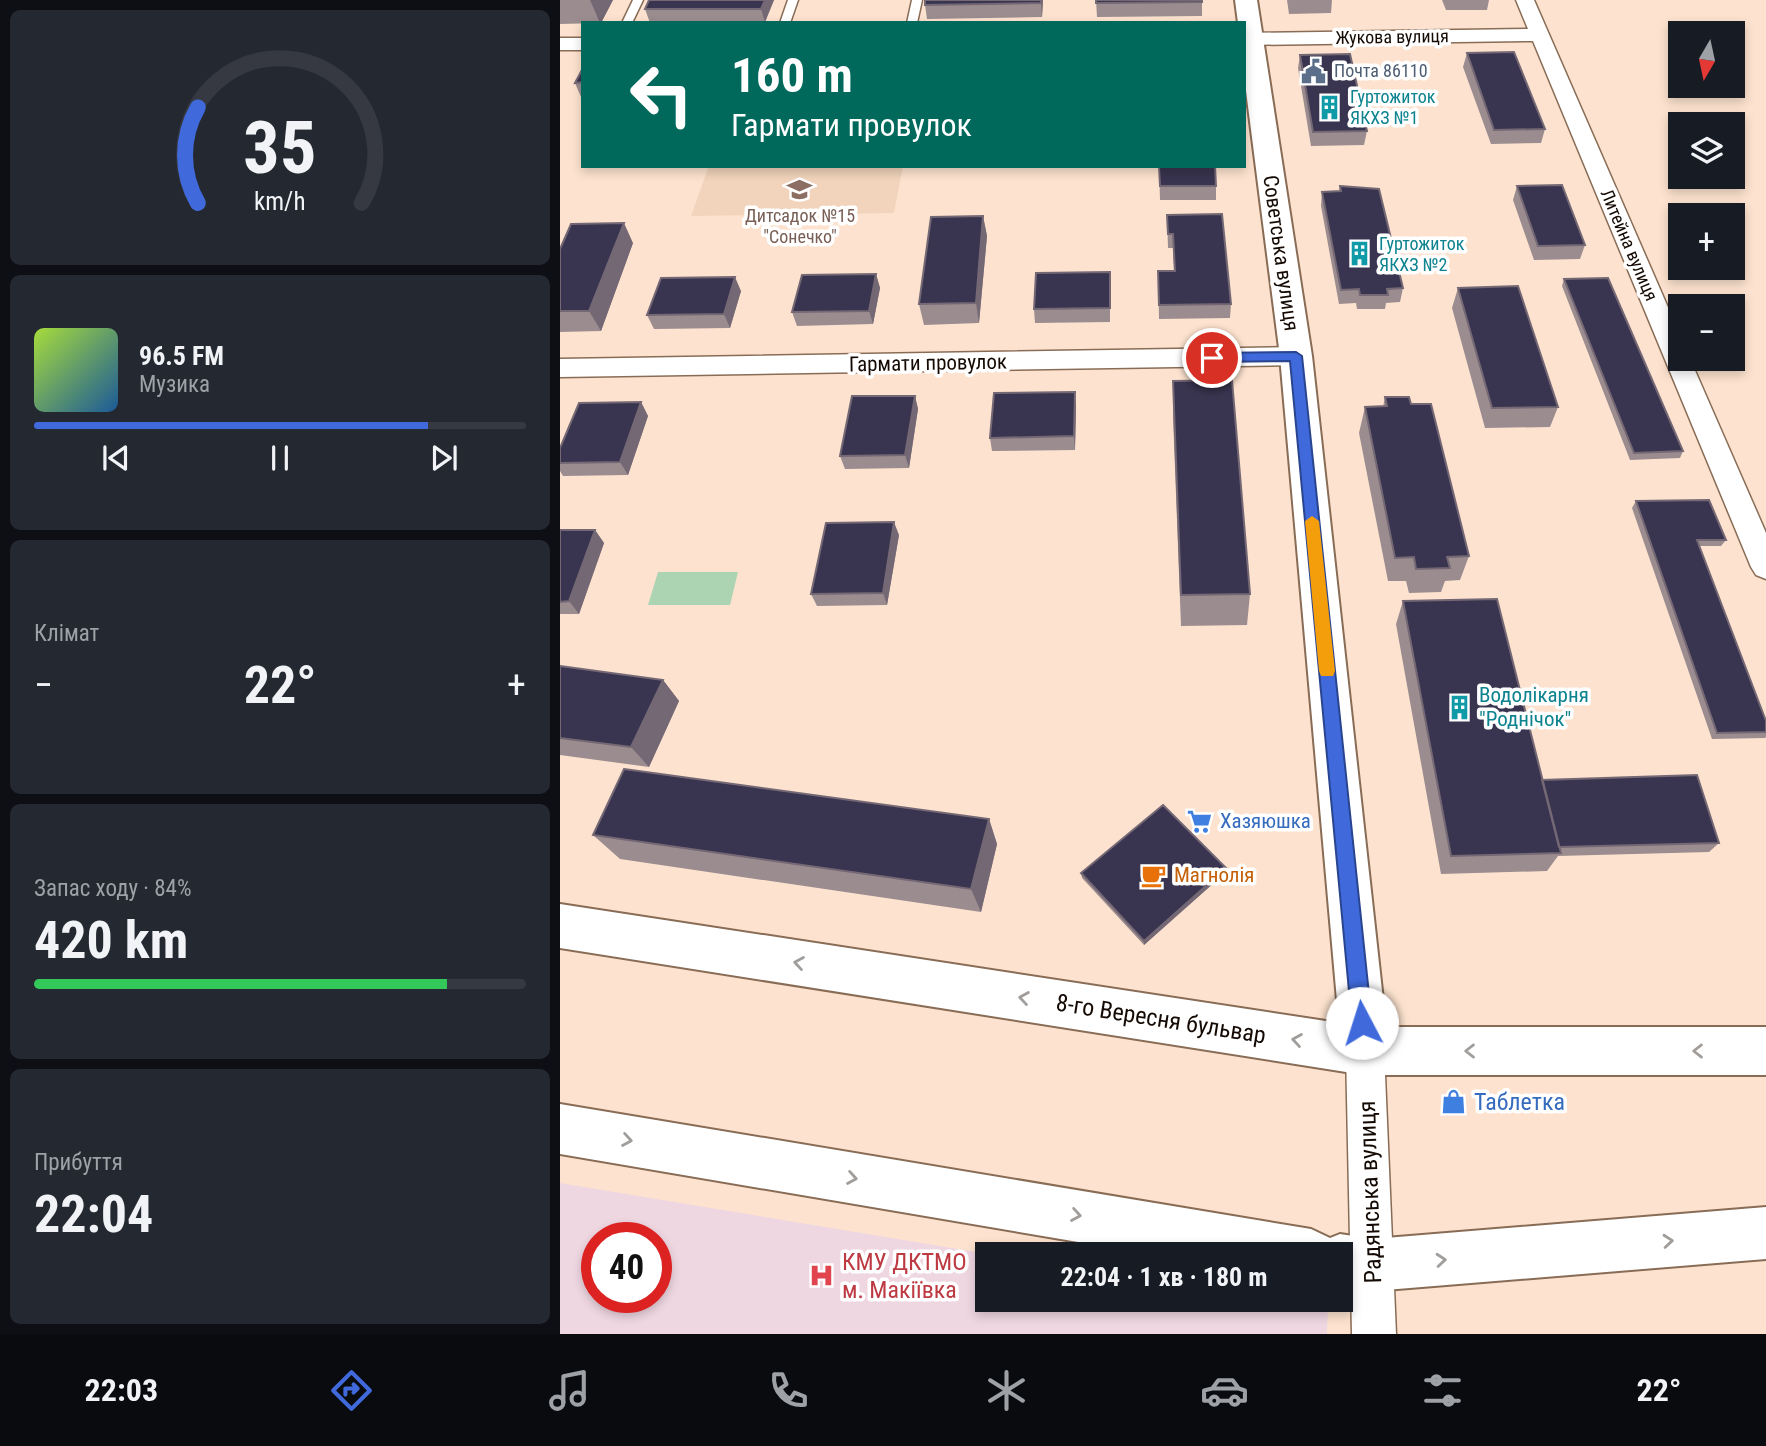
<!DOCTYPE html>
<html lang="uk">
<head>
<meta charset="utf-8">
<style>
  body { margin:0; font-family:"Roboto Condensed",sans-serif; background:#242831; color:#f1f3f6; height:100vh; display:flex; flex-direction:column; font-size:26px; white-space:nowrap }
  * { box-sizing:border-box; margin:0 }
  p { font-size:23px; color:#9ea1a6 }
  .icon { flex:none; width:38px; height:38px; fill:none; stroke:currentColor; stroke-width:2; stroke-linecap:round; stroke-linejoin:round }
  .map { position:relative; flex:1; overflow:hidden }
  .details { display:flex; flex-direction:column; gap:10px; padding:10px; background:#0d0f14; width:560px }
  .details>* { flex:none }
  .hud { position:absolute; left:21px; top:21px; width:665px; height:147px; border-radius:0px; box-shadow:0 4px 10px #0003; background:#00695c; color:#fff; overflow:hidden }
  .needle { width:46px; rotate:189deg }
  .fabs { position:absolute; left:1108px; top:21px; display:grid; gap:14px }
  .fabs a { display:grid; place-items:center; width:77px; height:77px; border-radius:0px; background:#171b24; box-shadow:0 4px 10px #0003; font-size:35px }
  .speed { position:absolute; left:21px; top:1222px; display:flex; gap:14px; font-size:35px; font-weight:700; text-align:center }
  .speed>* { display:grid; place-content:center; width:91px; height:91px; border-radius:50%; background:#171b24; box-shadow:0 4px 10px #0003; line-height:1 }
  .speed .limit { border:10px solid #d22; background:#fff; color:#111 }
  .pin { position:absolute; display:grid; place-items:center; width:60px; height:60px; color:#fff; margin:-30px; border:4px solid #fff; border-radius:50%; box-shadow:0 2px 7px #0007 }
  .me { position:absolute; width:77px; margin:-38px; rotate:355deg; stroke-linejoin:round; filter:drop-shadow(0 0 5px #0008) }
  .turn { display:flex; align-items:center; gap:24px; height:147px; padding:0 35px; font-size:32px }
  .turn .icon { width:91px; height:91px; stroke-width:2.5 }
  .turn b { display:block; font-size:49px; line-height:60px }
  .big { font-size:52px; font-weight:700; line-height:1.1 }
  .details .card { flex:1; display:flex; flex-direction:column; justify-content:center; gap:10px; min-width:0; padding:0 24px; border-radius:10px; background:#242831 }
  .details .dial { align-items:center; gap:0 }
  .dial svg { height:182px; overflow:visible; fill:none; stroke:#363941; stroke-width:7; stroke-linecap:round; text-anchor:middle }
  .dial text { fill:#f1f3f6; stroke:none }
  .song { display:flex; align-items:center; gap:21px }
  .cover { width:84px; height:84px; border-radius:10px; background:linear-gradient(135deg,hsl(80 70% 55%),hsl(210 70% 35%)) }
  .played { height:7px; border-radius:4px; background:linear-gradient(90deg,#406adc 80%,#363941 80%) }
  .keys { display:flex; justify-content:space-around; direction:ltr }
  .heat { display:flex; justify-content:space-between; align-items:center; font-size:38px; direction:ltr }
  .charge { height:10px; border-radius:5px; background:linear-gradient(90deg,#34c759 84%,#363941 0) }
  .trip { position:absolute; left:415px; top:1242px; width:378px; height:70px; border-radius:0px; background:#171b24; box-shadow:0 4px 10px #0003; font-weight:700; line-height:70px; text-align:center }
  .tab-bar { display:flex; height:112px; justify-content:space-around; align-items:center; background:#090b0e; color:#9ea1a6 }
  .tab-bar .icon { width:49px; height:49px }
  .tab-bar .current { color:#406adc }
  .tab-bar b { font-size:32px; color:#f1f3f6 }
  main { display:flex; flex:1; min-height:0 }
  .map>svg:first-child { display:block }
</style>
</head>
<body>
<main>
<section class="details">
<div class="card dial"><svg viewBox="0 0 100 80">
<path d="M14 69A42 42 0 1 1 86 69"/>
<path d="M14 69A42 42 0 0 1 14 27" stroke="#406adc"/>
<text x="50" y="56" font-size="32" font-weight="700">35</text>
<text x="50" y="72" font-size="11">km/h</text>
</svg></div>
<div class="card">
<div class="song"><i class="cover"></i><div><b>96.5 FM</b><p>Музика</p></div></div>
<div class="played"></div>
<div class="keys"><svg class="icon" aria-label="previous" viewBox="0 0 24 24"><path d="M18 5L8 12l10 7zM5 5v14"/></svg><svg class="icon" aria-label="pause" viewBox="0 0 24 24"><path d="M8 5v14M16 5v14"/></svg><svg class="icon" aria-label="next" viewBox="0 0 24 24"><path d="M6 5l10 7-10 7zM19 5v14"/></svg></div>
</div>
<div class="card"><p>Клімат</p>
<div class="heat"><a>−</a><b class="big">22°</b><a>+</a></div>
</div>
<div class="card"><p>Запас ходу · 84%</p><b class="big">420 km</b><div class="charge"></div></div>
<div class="card"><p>Прибуття</p><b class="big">22:04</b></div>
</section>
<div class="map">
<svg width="1206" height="1334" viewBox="0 0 1206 1334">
  <rect width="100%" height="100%" fill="#fde3cf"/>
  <path fill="#f1d4bb" d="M149 166H343L334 213 131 216Z"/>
  <path fill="#efd7e2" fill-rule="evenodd" d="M0 1183 434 1255H427V1300H710L768 1310 767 1334H0ZM37 1237H96V1297H37Z"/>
  <path fill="#acd3b2" d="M98 572H178L170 605H88Z"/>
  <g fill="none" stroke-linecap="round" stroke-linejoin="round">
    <defs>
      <path id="lane" d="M73 0H83L72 23H62Z
        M228 0H238L230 23H220Z
        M352 0H362L357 23H347Z"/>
      <path id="street" d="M956 0H974L1120 335V359H1130L1206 533V579L1196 575 1191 567 973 41 684 45V33L968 29Z
        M0 38H23V50H0Z
        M736 347 745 350 749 356 745 362 736 365 0 377V359Z
        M805 1032 819 1037 824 1051 836 1334H792L786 1051 791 1037Z"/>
      <path id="secondary" d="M675 0H697L752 356 826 1027H1206V1075H805L0 948V904L779 1023 720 356 684 75V23H678Z
        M0 1104 751 1229 770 1238 780 1234 813 1239 1206 1207V1259L813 1291 780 1286V1255H595L0 1154Z"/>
    </defs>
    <use href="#lane" stroke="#886c56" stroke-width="3"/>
    <use href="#street" stroke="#886c56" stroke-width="3"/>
    <use href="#secondary" stroke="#886c56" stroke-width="4"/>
    <use href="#lane" fill="#fff" fill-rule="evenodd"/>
    <use href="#street" fill="#fff" fill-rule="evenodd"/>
    <use href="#secondary" fill="#fff" fill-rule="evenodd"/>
  </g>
  <path fill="#9b8c8f" d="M0 0H53L41 23 0 24Z
    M214 0 205 22 90 23 85 9Z
    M483 0 482 17 367 19 365 5Z
    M536 0H642V16L537 17Z
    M727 0H772L771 13 729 14Z
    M882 0H929L927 10H886Z
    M907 53 985 129 981 143 931 144 903 67Z
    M740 55 807 131 804 145 751 146 738 68Z
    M23 68V97H21L15 83Z
    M599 166 656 186V200H600Z
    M780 186 843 288 840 302 826 303 825 309H797L796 303 779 304 761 206 762 192 779 191Z
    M957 186 1025 245 1020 259 974 260 953 200Z
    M607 215 671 304 670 318 599 319 598 271H614L613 248H608Z
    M423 216 427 236 419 323 364 325 359 304Z
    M73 243 41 331 0 332V249Z
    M550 272V322L475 323 474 309Z
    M316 274 320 288 313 324 237 326 232 312Z
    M1004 279 1123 451 1120 458 1070 460 1002 286Z
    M898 288 998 407 990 427 925 428 892 308Z
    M181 291 170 328 94 329 87 315Z
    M613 381 690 594 687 625 621 626 613 416Z
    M355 396 358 409 349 468 285 469 280 456Z
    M825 397 851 404 909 556 900 580 885 581 881 592 849 593 846 581H828L799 433 805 407H823Z
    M81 402 88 416 68 475 3 476 0 471V448Z
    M516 405 515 450 432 451 430 438Z
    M1076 501 1166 540 1161 546H1139L1206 721V737L1205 738 1152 739 1072 508Z
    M0 530H35L44 543 19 614H0Z
    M339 535 327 605 257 606 251 594Z
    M843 601 982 780 1159 843 1149 852 998 856 987 871 881 874 836 624Z
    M0 666 103 680 119 701 89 767 0 755Z
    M429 819 437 844 421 912 60 859 33 835Z
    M521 873H665L584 945 522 878Z"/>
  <path fill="#746875" d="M30 0H53L41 23H40Z
    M205 0H214L205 22 201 9Z
    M481 0H483L482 17 481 3Z
    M423 216 427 236 419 323 416 303Z
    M64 223 73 243 41 331 29 311Z
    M316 274 320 288 313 324 309 311Z
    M175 277 181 291 170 328 164 314Z
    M515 392 516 405 515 450 514 436Z
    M355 396 358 409 349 468 345 455Z
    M81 402 88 416 68 475 60 462Z
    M334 522 339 535 327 605 323 593Z
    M35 530 44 543 19 614 9 601Z
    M103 680 119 701 89 767 71 747Z
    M429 819 437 844 421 912 411 889Z
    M666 868 665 873 584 945V941Z"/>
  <path fill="#39344f" stroke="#746875" stroke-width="2" d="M89 0H205L201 9H85Z
    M365 0H481V3L365 5Z
    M536 0H642V2L536 3Z
    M954 52 985 129 934 130 907 53Z
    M790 54 807 131 753 132 740 55Z
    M23 68V82L15 83Z
    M599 166H655L656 186H600Z
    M1002 185 1025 245 978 246 957 186Z
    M780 186 819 189 843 288 827 289 828 295H800L799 289 781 290 762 192 781 191Z
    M662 214 671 304 599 305 598 271H615L613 234H608L607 215Z
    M423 216 416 303 359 304 371 217Z
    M64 223 29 311H0V249L11 224Z
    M550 272V308L474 309 476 273Z
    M316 274 309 311 232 312 242 275Z
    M175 277 164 314 87 315 101 278Z
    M1048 278 1123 451 1074 453 1004 279Z
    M958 286 998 407 932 408 898 288Z
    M672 380 690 594 621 595 613 381Z
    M515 392 514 436 430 438 434 393Z
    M292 396H355L345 455 280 456Z
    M825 397H849L851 404H871L909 556 887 557 890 568 856 569 854 557 835 558 805 407 827 406Z
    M81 402 60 462 0 463V448L19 403Z
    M1149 500 1166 540H1137L1206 721V732L1157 733 1076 501Z
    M334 522 323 593 251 594 266 523Z
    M0 530H35L9 601 0 602Z
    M937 599 1001 853 891 856 843 601Z
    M0 666 103 680 71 747 0 738Z
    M64 769 429 819 411 889 33 835Z
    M1137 775 1159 843 999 847 982 780Z
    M603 805 666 868 584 941 521 873Z"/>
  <defs><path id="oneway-chevron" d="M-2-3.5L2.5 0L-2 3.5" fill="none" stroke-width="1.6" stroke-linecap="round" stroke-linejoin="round" transform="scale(1.75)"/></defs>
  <g stroke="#a19d9a">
    <use href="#oneway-chevron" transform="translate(239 963) rotate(-171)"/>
    <use href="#oneway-chevron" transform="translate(464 998) rotate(-171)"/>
    <use href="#oneway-chevron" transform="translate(737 1040) rotate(-171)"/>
    <use href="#oneway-chevron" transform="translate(910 1051) rotate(180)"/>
    <use href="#oneway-chevron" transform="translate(1138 1051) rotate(180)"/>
    <use href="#oneway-chevron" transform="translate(67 1140) rotate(10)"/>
    <use href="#oneway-chevron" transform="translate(292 1178) rotate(10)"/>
    <use href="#oneway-chevron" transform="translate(516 1215) rotate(10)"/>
    <use href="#oneway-chevron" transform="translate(1108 1241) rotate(-5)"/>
    <use href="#oneway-chevron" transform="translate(881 1260) rotate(-5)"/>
  </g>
  <path fill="#406adc" stroke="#2a458f" stroke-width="2" d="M736 352 742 356 812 1023 809 1030 802 1033 795 1030 792 1023 730 361 652 362 645 358 652 353Z"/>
  <path fill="#f59e0b" d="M752 516 759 521 775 671 773 676H761L759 671 745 521Z"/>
  <defs>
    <symbol id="civic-bare" viewBox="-9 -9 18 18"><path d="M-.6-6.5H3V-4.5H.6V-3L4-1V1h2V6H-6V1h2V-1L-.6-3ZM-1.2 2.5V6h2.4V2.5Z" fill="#5c6f8a" stroke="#fff" stroke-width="2.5" paint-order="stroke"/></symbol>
    <symbol id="building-bare" viewBox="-9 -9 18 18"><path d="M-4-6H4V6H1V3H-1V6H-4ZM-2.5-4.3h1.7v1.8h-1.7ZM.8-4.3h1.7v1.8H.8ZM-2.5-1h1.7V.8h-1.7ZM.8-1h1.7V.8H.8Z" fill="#0f9aa8" stroke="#fff" stroke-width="2.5" paint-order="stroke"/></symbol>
    <symbol id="school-bare" viewBox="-9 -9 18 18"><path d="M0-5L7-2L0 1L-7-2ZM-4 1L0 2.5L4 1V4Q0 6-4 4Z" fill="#8d6e63" stroke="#fff" stroke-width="2.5" paint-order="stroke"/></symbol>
    <symbol id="supermarket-bare" viewBox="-9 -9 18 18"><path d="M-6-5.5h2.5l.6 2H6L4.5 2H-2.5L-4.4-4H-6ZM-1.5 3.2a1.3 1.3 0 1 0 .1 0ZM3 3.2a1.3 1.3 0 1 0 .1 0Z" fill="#3f7fe0" stroke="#fff" stroke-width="2.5" paint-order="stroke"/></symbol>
    <symbol id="cafe-bare" viewBox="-9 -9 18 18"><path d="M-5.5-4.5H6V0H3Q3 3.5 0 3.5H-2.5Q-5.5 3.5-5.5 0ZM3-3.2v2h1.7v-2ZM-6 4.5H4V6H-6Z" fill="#e8710a" stroke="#fff" stroke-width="2.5" paint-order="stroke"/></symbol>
    <symbol id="shop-bare" viewBox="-9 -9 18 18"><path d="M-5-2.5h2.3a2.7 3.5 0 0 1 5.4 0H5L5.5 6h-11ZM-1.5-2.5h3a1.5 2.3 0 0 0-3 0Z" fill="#3f7fe0" stroke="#fff" stroke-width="2.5" paint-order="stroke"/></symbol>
    <symbol id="hospital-bare" viewBox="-9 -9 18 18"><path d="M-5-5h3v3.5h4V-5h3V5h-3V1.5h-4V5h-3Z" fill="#e0444e" stroke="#fff" stroke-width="2.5" paint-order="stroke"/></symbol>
  </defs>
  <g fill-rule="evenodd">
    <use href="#civic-bare" x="736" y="54" width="35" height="35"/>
    <use href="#building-bare" x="752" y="90" width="35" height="35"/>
    <use href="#school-bare" x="222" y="172" width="35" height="35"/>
    <use href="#building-bare" x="782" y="236" width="35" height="35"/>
    <use href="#building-bare" x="882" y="690" width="35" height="35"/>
    <use href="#supermarket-bare" x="622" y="804" width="35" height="35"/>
    <use href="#cafe-bare" x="576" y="858" width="35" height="35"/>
    <use href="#shop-bare" x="876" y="1084" width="35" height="35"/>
    <use href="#hospital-bare" x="244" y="1258" width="35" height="35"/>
  </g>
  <g text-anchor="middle" stroke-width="7" stroke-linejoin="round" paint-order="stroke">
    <g font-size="18" fill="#140a03" stroke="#fff">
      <text transform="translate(832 37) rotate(-1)" y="6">Жукова вулиця</text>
      <text transform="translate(1069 245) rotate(67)" y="6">Литейна вулиця</text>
    </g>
    <g font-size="18" fill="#4e5e75" stroke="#fff" text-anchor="start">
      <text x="774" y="77">Почта 86110</text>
    </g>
    <g font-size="18" fill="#0d838f" stroke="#fff" text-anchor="start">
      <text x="790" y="103">Гуртожиток<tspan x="790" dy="21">ЯКХЗ №1</tspan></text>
      <text x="819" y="250">Гуртожиток<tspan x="819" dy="21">ЯКХЗ №2</tspan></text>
    </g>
    <g font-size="18" fill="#785e54" stroke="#fff">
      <text x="240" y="222">Дитсадок №15<tspan x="240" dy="21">"Сонечко"</tspan></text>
    </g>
    <g font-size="21" fill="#140a03" stroke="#fff">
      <text transform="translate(721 253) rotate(82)" y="7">Советська вулиця</text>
      <text transform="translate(368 363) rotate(-1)" y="7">Гармати провулок</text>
    </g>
    <g font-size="21" fill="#0d838f" stroke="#fff" text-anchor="start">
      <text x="919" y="702">Водолікарня<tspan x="919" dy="24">"Роднічок"</tspan></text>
    </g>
    <g font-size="21" fill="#366cbe" stroke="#fff" text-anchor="start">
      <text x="660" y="828">Хазяюшка</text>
    </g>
    <g font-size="21" fill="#c56008" stroke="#fff" text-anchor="start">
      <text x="614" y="882">Магнолія</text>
    </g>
    <g font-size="24" fill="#140a03" stroke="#fff">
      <text transform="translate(601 1019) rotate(9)" y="8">8-го Вересня бульвар</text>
      <text transform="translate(810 1192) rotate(-92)" y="8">Радянська вулиця</text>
    </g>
    <g font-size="24" fill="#366cbe" stroke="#fff" text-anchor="start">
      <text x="914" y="1110">Таблетка</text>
    </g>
    <g font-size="24" fill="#be3a42" stroke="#fff" text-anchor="start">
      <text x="282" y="1270">КМУ ДКТМО<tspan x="282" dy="28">м. Макіївка</tspan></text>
    </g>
  </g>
</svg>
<div class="fabs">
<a><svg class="needle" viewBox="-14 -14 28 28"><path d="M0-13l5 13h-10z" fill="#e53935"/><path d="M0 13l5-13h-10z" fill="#9ea1a6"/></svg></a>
<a><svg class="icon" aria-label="layers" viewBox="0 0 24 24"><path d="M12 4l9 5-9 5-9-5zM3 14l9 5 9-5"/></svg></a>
<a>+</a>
<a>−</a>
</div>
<div class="speed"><div class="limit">40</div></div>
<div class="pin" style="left:652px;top:358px;background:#d93025"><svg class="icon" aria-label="arrive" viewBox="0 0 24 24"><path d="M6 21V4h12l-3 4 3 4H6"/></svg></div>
<svg class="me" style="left:802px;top:1023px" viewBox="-20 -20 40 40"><circle r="19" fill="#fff"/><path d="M0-13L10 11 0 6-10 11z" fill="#406adc"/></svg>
<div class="trip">22:04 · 1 хв · 180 m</div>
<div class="hud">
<div class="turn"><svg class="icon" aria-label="left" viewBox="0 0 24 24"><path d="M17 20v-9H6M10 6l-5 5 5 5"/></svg><div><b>160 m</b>Гармати провулок</div></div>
</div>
</div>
</main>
<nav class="tab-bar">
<b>22:03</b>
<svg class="icon current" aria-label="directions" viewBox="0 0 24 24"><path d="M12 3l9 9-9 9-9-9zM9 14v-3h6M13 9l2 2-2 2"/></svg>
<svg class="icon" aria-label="music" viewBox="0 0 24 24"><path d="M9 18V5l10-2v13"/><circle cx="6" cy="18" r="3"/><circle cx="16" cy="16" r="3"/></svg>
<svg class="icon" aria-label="phone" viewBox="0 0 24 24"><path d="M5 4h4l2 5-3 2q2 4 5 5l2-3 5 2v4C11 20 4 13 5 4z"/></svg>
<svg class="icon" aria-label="climate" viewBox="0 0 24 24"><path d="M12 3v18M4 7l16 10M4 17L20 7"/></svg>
<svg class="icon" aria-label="car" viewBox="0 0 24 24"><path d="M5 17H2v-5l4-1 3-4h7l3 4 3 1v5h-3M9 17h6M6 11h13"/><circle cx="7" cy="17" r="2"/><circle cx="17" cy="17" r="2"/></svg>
<svg class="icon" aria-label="filters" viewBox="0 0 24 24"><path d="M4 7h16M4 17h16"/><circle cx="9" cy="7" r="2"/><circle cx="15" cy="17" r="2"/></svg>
<b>22°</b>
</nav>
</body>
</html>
